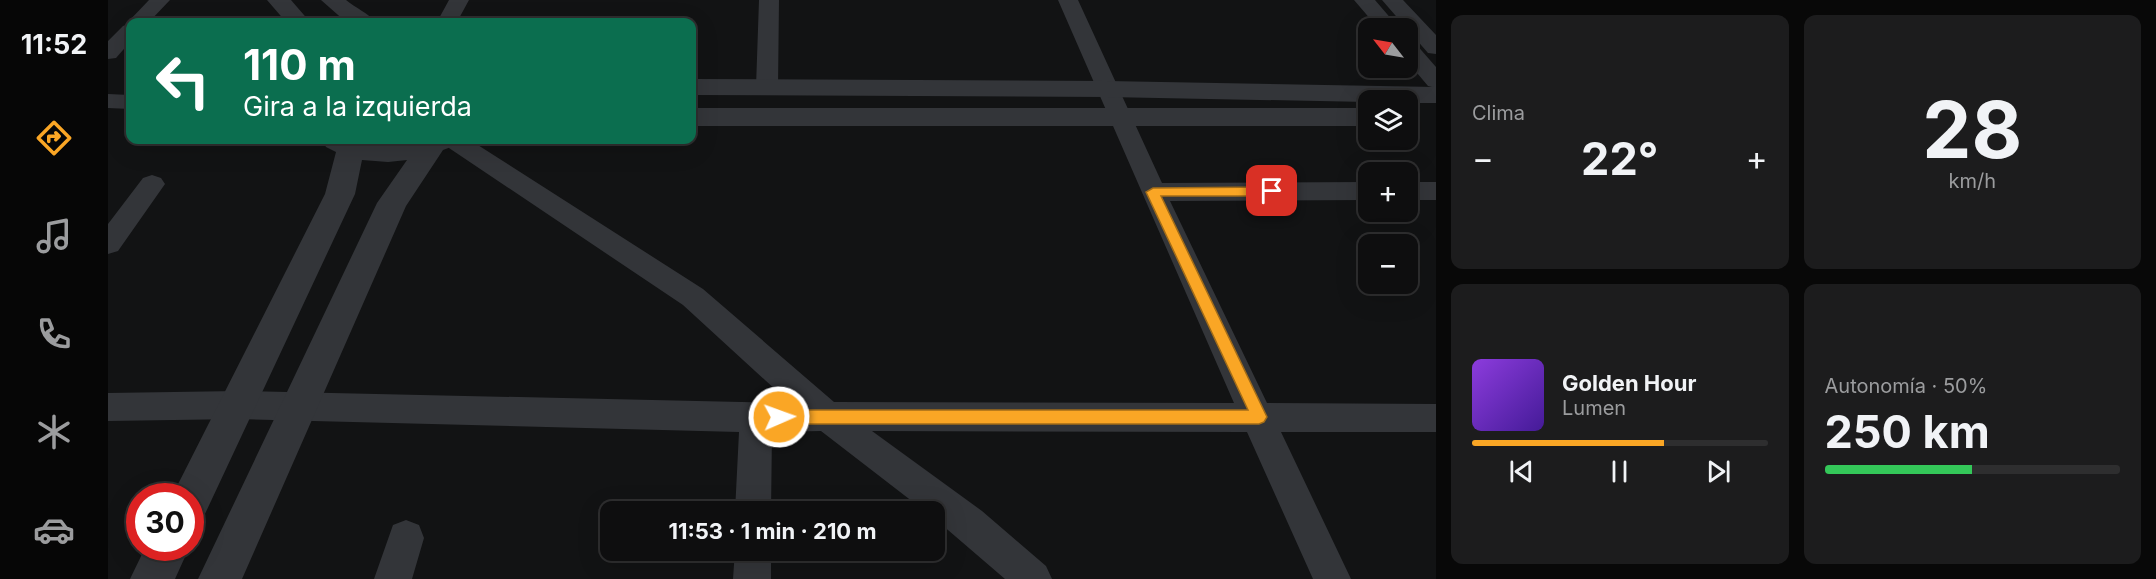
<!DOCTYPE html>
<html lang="es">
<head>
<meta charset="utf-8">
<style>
  body { margin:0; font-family:Inter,sans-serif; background:#1c1c1d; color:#f1f3f6; height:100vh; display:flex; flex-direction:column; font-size:22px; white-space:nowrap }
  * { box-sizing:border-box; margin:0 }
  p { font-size:20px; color:#9b9c9e }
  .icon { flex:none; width:33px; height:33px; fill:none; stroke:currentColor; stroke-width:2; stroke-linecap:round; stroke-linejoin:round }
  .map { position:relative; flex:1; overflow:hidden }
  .side { display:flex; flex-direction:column; gap:15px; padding:15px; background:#080808; width:720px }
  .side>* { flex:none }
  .guide { position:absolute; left:18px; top:18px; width:570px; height:126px; border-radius:12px; box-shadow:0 6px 24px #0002,0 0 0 2px #2e2e2f; background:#0b6e4f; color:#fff; overflow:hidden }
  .needle { width:39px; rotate:301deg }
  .controls { position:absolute; left:1250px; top:18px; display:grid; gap:12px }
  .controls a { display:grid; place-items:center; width:60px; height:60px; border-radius:12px; background:#0e0e0f; box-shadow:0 6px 24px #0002,0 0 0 2px #2e2e2f; font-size:30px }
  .speed { position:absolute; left:18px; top:483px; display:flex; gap:12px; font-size:30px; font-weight:700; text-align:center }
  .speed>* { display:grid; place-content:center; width:78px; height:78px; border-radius:50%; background:#0e0e0f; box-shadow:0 6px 24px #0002,0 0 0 2px #2e2e2f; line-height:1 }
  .speed .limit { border:9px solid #d22; background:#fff; color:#111 }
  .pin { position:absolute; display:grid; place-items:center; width:51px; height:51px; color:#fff; margin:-26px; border-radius:12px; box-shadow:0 3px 9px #0006 }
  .me { position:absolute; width:66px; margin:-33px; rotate:88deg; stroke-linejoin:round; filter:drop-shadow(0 0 4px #0008) }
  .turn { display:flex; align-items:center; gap:21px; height:126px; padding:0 18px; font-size:27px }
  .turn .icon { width:78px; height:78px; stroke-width:2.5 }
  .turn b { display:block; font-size:42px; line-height:51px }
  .big { font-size:45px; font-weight:700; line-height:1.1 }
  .side .tile { flex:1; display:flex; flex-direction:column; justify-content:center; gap:9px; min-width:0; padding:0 21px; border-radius:12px; background:#1c1c1d }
  .side .dial { align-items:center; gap:0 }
  .dial b { font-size:78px; line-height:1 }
  .song { display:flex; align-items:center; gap:18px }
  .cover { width:72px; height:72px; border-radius:9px; background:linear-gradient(135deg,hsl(270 70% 55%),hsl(260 70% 35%)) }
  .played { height:6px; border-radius:3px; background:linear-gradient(90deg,#faa625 65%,#2e2e2f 65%) }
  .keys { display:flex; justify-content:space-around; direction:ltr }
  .heat { display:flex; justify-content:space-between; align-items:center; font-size:33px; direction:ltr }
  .charge { height:9px; border-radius:4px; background:linear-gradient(90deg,#34c759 50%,#2e2e2f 0) }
  .side .tiles { flex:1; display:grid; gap:15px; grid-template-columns:repeat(2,1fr) }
  .trip { position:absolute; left:492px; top:501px; width:345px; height:60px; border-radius:12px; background:#0e0e0f; box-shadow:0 6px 24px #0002,0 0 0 2px #2e2e2f; font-weight:700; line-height:60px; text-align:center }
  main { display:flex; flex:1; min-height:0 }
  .tabs { display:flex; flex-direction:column; width:108px; justify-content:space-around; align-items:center; background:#060606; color:#9b9c9e }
  .tabs .icon { width:42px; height:42px }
  .tabs .on { color:#faa625 }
  .tabs b { font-size:27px; color:#f1f3f6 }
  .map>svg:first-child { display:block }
</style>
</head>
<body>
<main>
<nav class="tabs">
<b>11:52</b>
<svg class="icon on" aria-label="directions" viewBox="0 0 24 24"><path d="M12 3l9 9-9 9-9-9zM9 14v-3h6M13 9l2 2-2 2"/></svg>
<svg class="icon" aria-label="music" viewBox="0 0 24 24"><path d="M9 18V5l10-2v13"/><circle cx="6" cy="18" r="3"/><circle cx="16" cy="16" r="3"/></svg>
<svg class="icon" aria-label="phone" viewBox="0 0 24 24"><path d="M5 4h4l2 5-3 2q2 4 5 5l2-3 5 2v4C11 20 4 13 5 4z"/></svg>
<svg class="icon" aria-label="climate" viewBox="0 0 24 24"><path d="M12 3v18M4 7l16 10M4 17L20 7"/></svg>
<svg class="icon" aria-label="car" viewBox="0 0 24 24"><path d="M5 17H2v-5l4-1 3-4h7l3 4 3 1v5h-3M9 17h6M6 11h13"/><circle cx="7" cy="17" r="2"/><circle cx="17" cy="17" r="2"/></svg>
</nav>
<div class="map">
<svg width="1328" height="579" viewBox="0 0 1328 579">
  <rect width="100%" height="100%" fill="#121314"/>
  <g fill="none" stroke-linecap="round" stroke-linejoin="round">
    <path fill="#333539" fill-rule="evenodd" d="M41 0H62L41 22H22V42L8 58 0 59V41L15 26 21 24 20 22Z
      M341 0H361L349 22H329Z
      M651 0H671L670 87 667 92 659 94 651 92 648 87Z
      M950 0H970L1054 183 1260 182V200L1062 201 1159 403 1328 404V432H1173L1243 579H1205L1139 432 764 431 874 511 938 566 944 579H897L826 518V512H818L713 431 664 432 663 512H627L631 432 131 419 0 421V393L131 391 682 403 575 305 338 146 334 140H362L595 289 726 402 1126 403Z
      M1246 0H1267L1291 28H1270Z
      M1274 0H1295L1328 35V54L1320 53Z
      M1299 42 1307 43 1328 67V88L1320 86 1299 61Z
      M0 94 22 95V109L0 108Z
      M44 175 53 178 57 184 10 251 0 254V224L35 178Z
      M1299 182H1328V200H1299Z
      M298 520 311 525 316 538 304 579H266L285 525Z
      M627 550H663V579H625Z"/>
    <path fill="#333539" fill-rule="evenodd" d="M159 0H183L202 22H178Z
      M213 0H238C247 8 261 13 267 22H238Z
      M584 79 999 81 1328 87V103H1299V100L1260 102 999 97 584 95Z
      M584 108H1260V126H584Z
      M214 140C236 138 258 144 280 143 303 142 325 138 347 140L343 147 335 150 298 206 134 579H90L269 203 299 160 280 162 254 160 247 194 96 516 82 521V496H64L217 194 228 152 218 147Z
      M37 548H81L67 579H22Z"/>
  </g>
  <path fill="#faa625" stroke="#a26c18" stroke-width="1.5" d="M1164 187 1170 191 1164 196H1053L1159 417 1156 422 1151 424H671L666 422 664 417 666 412 671 410H1140L1038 192 1045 188Z"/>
</svg>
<div class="controls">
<a><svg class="needle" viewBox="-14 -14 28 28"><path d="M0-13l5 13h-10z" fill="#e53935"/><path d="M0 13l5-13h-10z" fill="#9b9c9e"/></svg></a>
<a><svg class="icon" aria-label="layers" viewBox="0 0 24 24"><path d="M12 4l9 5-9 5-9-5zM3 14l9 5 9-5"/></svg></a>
<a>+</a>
<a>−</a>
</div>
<div class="speed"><div class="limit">30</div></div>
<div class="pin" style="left:1164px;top:191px;background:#d93025"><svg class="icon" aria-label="arrive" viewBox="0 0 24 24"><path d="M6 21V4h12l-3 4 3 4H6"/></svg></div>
<svg class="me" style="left:671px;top:417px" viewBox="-20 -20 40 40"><circle r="17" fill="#faa625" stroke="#fff" stroke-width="3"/><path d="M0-11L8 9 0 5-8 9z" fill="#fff"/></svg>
<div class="trip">11:53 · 1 min · 210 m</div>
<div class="guide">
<div class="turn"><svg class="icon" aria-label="left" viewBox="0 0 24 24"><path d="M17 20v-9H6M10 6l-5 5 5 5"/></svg><div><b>110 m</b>Gira a la izquierda</div></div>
</div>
</div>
<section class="side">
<div class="tiles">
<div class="tile"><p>Clima</p>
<div class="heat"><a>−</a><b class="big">22°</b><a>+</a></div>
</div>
<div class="tile dial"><b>28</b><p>km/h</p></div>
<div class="tile">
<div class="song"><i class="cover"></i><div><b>Golden Hour</b><p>Lumen</p></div></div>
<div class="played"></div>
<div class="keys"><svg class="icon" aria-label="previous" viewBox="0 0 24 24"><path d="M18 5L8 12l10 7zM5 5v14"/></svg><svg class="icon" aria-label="pause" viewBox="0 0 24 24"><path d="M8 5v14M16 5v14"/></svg><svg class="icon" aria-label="next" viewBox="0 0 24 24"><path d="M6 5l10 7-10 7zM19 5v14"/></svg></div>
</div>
<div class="tile"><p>Autonomía · 50%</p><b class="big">250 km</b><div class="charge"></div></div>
</div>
</section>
</main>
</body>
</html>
